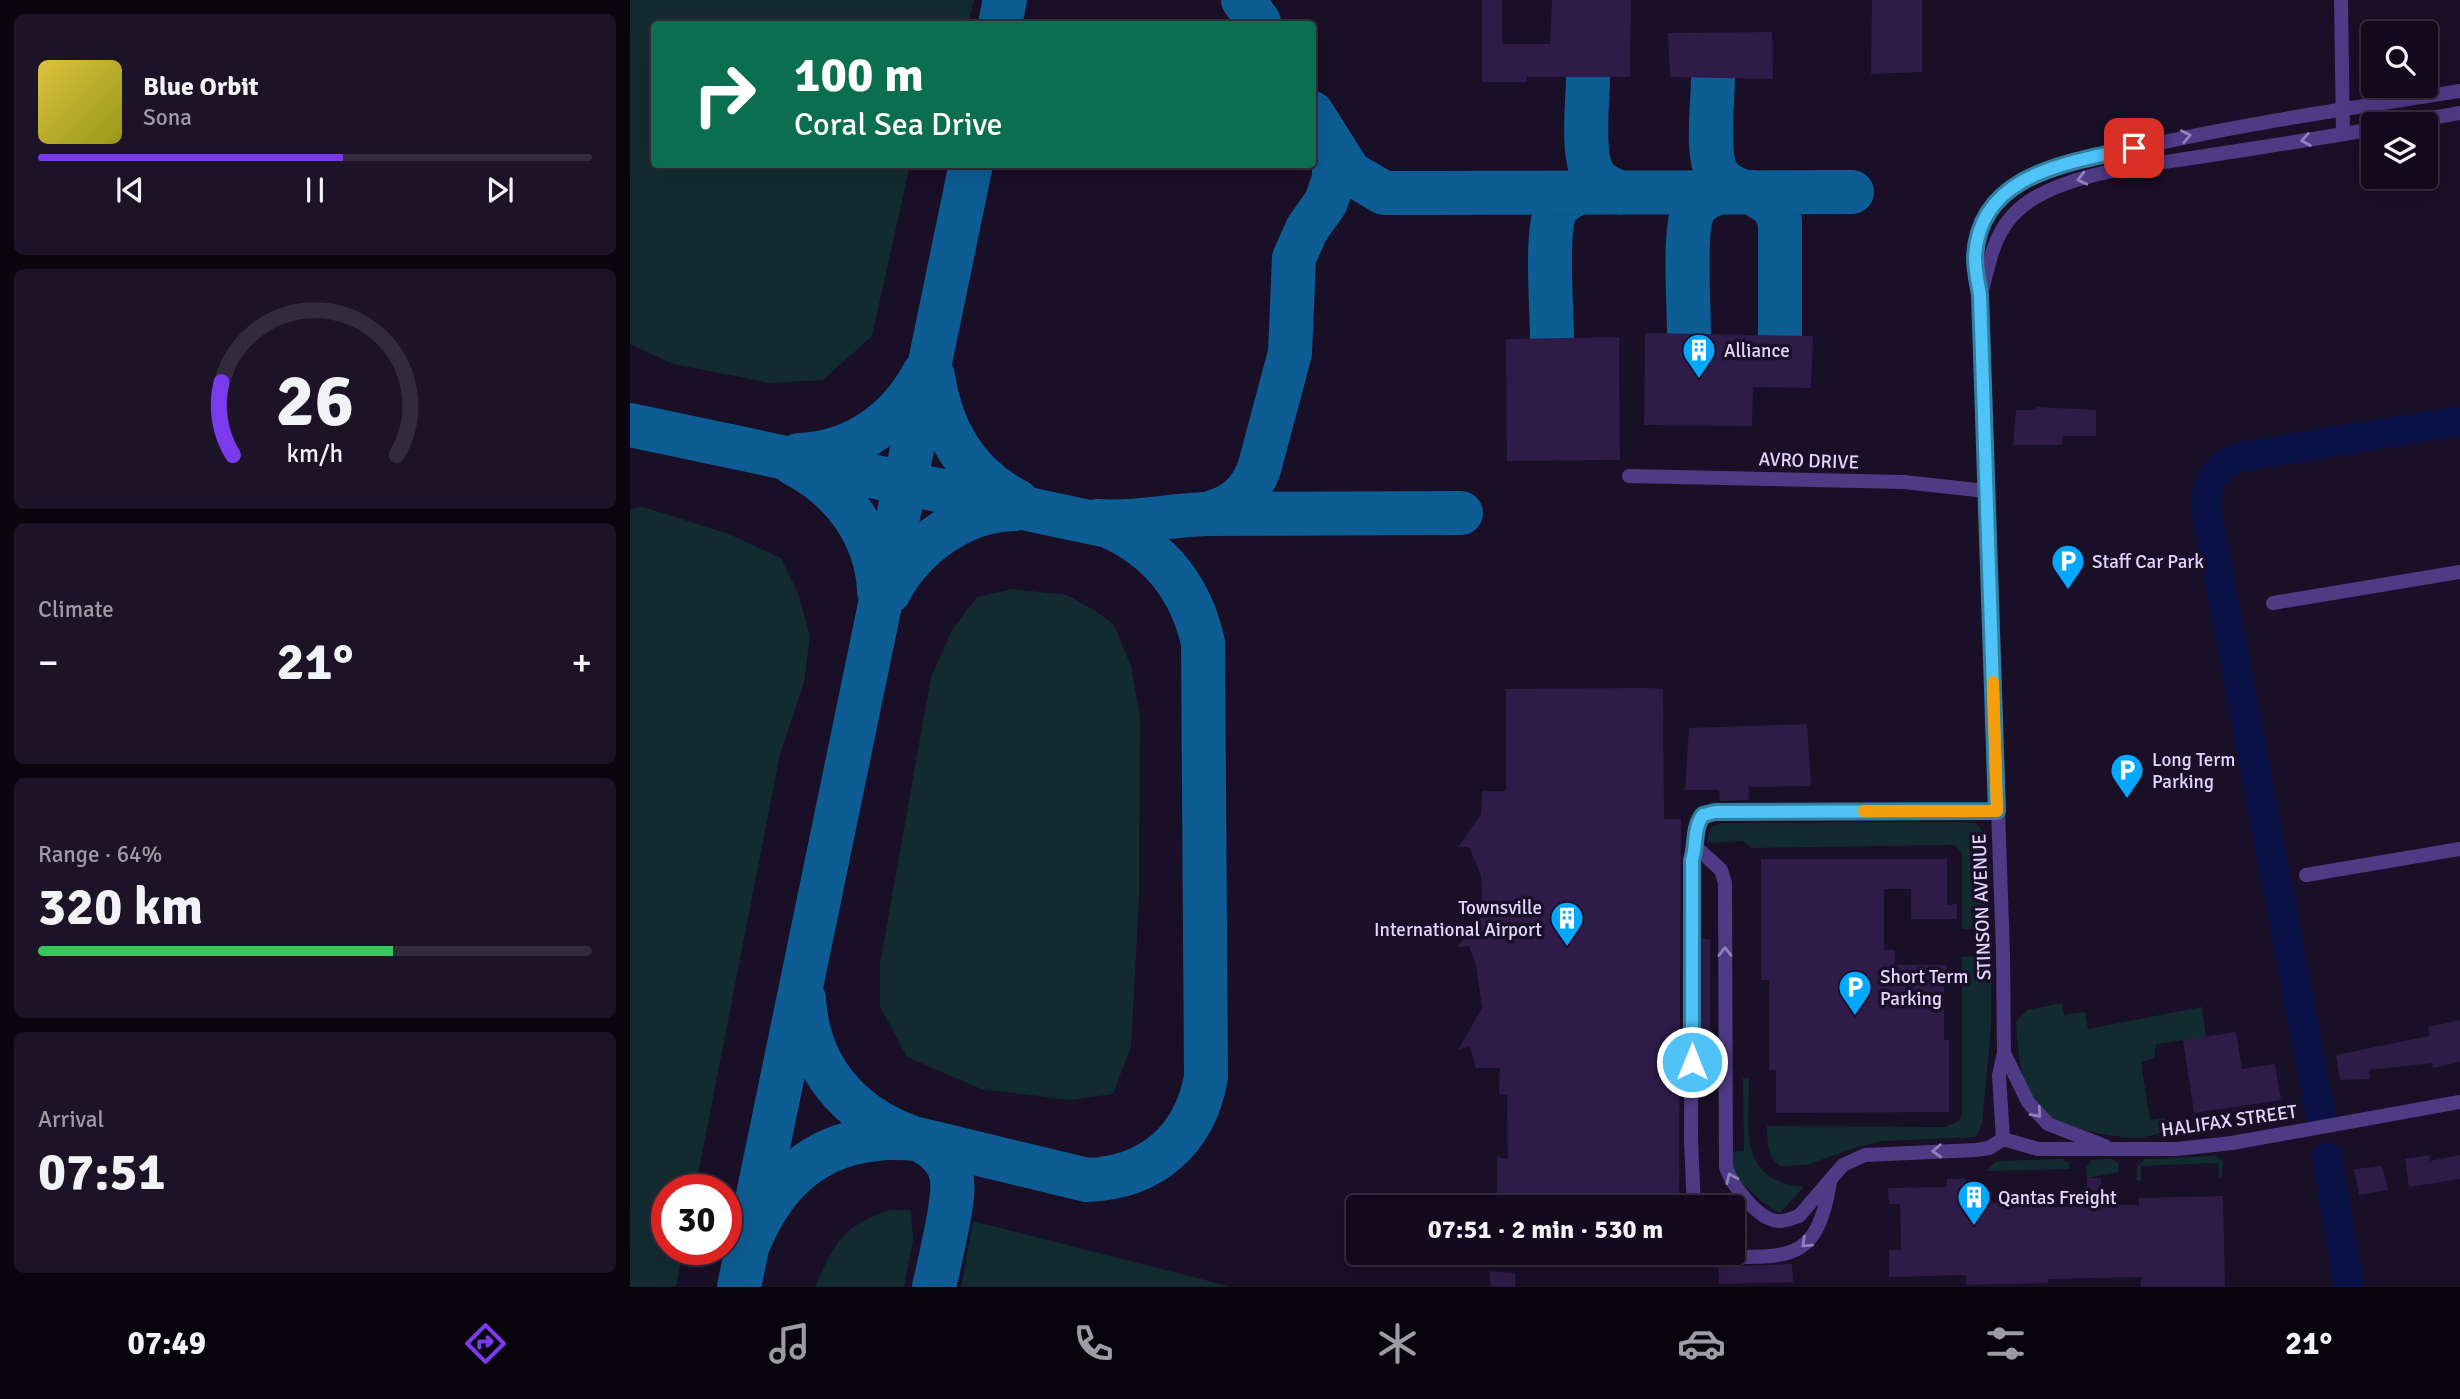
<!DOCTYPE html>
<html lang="en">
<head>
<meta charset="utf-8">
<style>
  body { margin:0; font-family:Signika,sans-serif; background:#1c1426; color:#f1f3f6; height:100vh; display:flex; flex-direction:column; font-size:26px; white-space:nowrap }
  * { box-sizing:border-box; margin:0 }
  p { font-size:23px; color:#9d9ba4 }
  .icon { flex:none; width:38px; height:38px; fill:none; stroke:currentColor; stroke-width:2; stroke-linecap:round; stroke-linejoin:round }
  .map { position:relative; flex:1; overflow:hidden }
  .details { display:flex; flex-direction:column; gap:14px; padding:14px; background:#0a0610; width:630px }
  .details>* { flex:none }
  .hud { position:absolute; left:21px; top:21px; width:665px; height:147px; border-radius:7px; box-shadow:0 7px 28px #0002,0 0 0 2px #322b3b; background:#0b6e4f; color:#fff; overflow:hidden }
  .tools { position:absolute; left:1731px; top:21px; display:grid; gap:14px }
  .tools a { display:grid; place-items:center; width:77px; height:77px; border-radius:7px; background:#130b1d; box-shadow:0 7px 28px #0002,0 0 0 2px #322b3b; font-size:35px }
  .speed { position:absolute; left:21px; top:1174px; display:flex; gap:14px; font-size:35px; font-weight:700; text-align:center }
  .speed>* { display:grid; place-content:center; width:91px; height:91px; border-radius:50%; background:#130b1d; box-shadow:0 7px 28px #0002,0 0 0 2px #322b3b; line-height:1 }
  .speed .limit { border:10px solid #d22; background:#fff; color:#111 }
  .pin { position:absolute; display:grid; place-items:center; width:60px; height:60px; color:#fff; margin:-30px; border-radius:14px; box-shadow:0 4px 10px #0006 }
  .me { position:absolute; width:77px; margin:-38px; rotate:0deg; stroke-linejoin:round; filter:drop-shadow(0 0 5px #0008) }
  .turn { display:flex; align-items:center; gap:24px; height:147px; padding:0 28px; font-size:32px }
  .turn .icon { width:91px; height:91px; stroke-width:2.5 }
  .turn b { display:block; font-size:49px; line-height:60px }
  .big { font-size:52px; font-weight:800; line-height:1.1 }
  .details .card { flex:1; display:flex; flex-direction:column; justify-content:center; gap:10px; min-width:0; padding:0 24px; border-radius:10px; background:#1c1426 }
  .details .dial { align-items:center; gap:0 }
  .dial svg { height:182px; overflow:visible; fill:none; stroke:#322b3b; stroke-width:7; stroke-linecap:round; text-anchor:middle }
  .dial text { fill:#f1f3f6; stroke:none }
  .song { display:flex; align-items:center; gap:21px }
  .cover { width:84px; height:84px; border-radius:10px; background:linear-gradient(135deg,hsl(50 70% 55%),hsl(60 70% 35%)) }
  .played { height:7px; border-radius:4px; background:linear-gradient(90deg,#7c3aed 55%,#322b3b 55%) }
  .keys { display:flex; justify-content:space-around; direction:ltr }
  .heat { display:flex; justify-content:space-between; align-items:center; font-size:38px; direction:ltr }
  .charge { height:10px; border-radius:5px; background:linear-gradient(90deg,#34c759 64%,#322b3b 0) }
  .trip { position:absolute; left:716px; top:1195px; width:399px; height:70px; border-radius:7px; background:#130b1d; box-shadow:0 7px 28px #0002,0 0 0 2px #322b3b; font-weight:800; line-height:70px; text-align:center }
  .menu { display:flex; height:112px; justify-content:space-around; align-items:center; background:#08040c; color:#9d9ba4 }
  .menu .icon { width:49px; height:49px }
  .menu .current { color:#7c3aed }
  .menu b { font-size:32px; color:#f1f3f6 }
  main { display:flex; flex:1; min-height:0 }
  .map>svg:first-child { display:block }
</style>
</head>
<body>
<main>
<section class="details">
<div class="card">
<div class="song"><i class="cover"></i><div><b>Blue Orbit</b><p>Sona</p></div></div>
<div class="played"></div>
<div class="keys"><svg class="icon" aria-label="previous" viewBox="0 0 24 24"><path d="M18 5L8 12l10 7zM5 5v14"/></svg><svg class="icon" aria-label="pause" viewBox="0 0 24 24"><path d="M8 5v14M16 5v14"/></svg><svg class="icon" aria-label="next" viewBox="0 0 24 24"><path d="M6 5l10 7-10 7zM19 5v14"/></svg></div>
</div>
<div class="card dial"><svg viewBox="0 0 100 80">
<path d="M14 69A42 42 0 1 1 86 69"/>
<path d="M14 69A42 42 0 0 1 9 37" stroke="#7c3aed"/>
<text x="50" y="56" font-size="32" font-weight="700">26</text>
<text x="50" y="72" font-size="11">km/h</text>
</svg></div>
<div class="card"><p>Climate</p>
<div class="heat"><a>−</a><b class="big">21°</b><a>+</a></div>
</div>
<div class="card"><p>Range · 64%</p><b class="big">320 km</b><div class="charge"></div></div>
<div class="card"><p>Arrival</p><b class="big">07:51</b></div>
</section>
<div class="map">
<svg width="1830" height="1287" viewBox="0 0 1830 1287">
  <rect width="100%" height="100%" fill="#190f27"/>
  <path fill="#122b31" d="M0 0H344L338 24H24V164L280 165 242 336 193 380 140 383 43 364 0 344Z
    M13 507 99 534 151 558 168 593 180 636 174 682 150 754 65 1190H37V1250H53L46 1287H0V509Z
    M382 589 437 595 467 612 484 625 501 666 510 716 509 899 501 1046 483 1094 440 1100 351 1089 277 1057 250 1006V964L301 677 322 630 347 597Z
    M1329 822 1346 823 1355 835 1358 917C1353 929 1344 929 1332 929V857L1330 850 1324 845 1122 848 1113 841 1077 843 1080 828 1091 823Z
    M1355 956 1361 959V1029L1352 1124 1346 1137 1253 1141 1227 1147 1177 1165 1150 1166C1136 1155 1138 1143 1137 1126L1315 1127 1329 1121 1332 1114V957Z
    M1432 1003 1434 1015 1455 1012 1458 1029 1572 1007 1576 1037 1526 1044 1524 1058 1511 1062 1520 1120 1536 1118 1535 1130C1515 1141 1500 1138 1478 1135 1399 1122 1391 1097 1386 1022L1397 1010Z
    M1113 1078H1119C1119 1128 1107 1181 1174 1187L1150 1213C1137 1207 1108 1183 1103 1169 1101 1164 1102 1157 1102 1152L1114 1151Z
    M1587 1156 1593 1162 1592 1178 1589 1179 1588 1163 1511 1166V1181L1506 1180 1507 1167 1515 1159Z
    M1432 1159 1439 1163 1440 1169 1356 1171 1367 1161Z
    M1482 1159 1489 1164V1172L1457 1178 1456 1168 1461 1160Z
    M260 1210H281L283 1240 274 1287H185C205 1242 212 1226 260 1210Z
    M343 1221 602 1287H331Z"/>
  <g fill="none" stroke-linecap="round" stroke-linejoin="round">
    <path stroke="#0a1146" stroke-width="30" d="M1690 1113 1576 508C1575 484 1587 464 1610 457L1830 421
      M1697 1157 1719 1287"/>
    <path stroke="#0d5c93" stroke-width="44" d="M613 0 629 22
      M370 24 375 0
      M958 77C958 101 951 156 964 175 970 185 981 189 991 193
      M1083 78C1083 103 1076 152 1087 173 1093 184 1104 188 1114 192
      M682 113 720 173 754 193 1222 192
      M1121 192 1143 206 1150 221V335
      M1059 334C1059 307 1054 236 1062 214 1066 202 1079 196 1091 192
      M922 338C922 312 915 227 927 208 933 201 941 196 949 193
      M303 376C311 431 336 475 387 501
      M0 425 478 526C530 549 561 588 573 643L576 1077C565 1140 521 1178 457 1180L287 1139C203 1131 149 1168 118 1245
      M169 455C224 453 269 421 294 373
      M164 464C212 488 247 536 249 591
      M577 514C603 507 619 495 629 469L660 353 664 258 677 229 696 202 704 178V158L698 139
      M467 521C504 524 540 515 577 514L831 513
      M259 592C283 546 332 510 385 509
      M174 999C178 1067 218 1114 280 1137
      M292 1141C331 1161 324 1190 317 1227 313 1247 309 1267 304 1287
      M109 1287 341 164"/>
  </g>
  <path fill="#2f1b48" d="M852 0H872V44H920L922 0H1001L1000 77H897V82H852Z
    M1242 0H1292V72L1241 74Z
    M1142 32 1143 79 1040 77 1038 33Z
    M1015 333 1183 336 1181 388 1123 387 1122 426 1014 425Z
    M989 337 990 460 877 461 876 339Z
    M1406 407 1466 410V436H1432V445H1383L1386 410H1405Z
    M1019 688 1033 689 1034 819H1051L1049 1208H880L876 1203 867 1202V1157L878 1159 877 1095 869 1094 870 1068H846L840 1046 828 1050 852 1008 846 965 839 946 827 947 846 924 852 900 851 875 839 847H828L851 814 852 791H876V689Z
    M1177 724 1181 786 1119 787 1118 800 1090 801 1089 790H1055L1059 728Z
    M1131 859H1317V905L1327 904V919H1281V889H1254V950H1265V965H1317V980H1314V1040H1319V1112L1146 1113V1070H1139V980H1131Z
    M1071 939H1080V1087H1071Z
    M1830 1020V1062L1803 1068 1802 1063 1739 1070 1740 1079 1710 1080 1706 1055 1799 1036 1798 1027Z
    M1606 1032 1612 1069 1645 1064 1651 1100 1564 1113 1553 1040Z
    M1799 1155 1800 1161 1830 1155V1179L1779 1187 1775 1159Z
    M1752 1166 1758 1190 1729 1195 1724 1169Z
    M1457 1178H1471L1472 1205H1509V1198L1593 1196 1595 1287H1511V1277L1418 1279V1283L1336 1285V1275L1259 1277V1250H1271L1270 1204H1259L1258 1188 1317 1187V1179H1336V1204L1416 1202 1417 1207 1457 1206Z
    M1162 1264 1163 1282 1089 1284V1267Z
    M860 1271 885 1273V1287H860Z"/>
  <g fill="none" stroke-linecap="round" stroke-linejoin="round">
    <path stroke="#4f3a86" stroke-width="14" d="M1711 0 1713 134
      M1767 124 1830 113
      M1352 290C1360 260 1364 232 1388 210 1429 172 1521 165 1575 156 1631 147 1687 139 1743 129
      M999 476 1274 482 1356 491
      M1643 603 1830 572
      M1367 811 1085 812 1073 815C1065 825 1066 835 1066 847L1091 870 1095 883 1096 1167C1101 1184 1128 1220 1148 1221 1155 1222 1162 1218 1169 1216L1213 1165 1235 1155 1346 1150 1359 1148 1373 1139
      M1676 875 1830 849
      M1374 1053 1398 1102 1418 1124 1475 1146
      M1373 1139 1369 1075 1374 1053 1373 953 1350 295C1344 255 1343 222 1376 192 1406 165 1452 161 1490 152 1602 125 1716 109 1830 91
      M1373 1139 1408 1149H1547L1602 1143 1830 1102
      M1064 1208 1061 1140 1062 860 1066 847
      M1082 1253 1087 1257C1157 1256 1187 1265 1200 1182"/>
  </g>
  <defs><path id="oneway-chevron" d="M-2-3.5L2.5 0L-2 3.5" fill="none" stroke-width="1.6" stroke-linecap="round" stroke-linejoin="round" transform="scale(1.75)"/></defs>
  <g stroke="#9280bc">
    <use href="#oneway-chevron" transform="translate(1556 136) rotate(-11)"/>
    <use href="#oneway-chevron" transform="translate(1676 140) rotate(171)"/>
    <use href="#oneway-chevron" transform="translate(1452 179) rotate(166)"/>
    <use href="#oneway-chevron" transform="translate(1095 952) rotate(-90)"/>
    <use href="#oneway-chevron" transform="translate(1407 1113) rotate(48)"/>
    <use href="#oneway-chevron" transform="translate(1307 1151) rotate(178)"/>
    <use href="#oneway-chevron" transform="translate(1101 1178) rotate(-114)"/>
    <use href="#oneway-chevron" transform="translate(1176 1243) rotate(138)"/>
  </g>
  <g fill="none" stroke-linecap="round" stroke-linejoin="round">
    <defs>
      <path id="route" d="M1062 1062V860C1067 845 1063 828 1073 815L1085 812 1367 811 1350 295C1348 283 1345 270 1345 257 1349 173 1439 163 1504 148"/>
    </defs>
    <use href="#route" stroke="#337fa1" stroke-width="18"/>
    <use href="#route" stroke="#4fc3f7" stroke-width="12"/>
    <path stroke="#f59e0b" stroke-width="12" d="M1234 811H1367L1363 682"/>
  </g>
  <defs>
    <symbol id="building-pin" viewBox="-11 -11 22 30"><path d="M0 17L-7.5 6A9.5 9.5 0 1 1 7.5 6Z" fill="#01a8ff" stroke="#190f27"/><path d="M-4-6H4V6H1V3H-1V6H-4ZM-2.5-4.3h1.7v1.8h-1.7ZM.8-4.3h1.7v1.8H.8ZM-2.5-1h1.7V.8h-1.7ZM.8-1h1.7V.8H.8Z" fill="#fff"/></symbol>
    <symbol id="parking-pin" viewBox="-11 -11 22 30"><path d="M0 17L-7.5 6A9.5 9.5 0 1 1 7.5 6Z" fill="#01a8ff" stroke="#190f27"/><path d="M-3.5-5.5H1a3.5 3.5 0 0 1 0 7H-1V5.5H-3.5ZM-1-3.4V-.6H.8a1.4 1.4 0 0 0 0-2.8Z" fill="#fff"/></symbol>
  </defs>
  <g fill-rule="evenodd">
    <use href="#building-pin" x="1050" y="331" width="38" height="52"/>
    <use href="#parking-pin" x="1419" y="542" width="38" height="52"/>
    <use href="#parking-pin" x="1478" y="751" width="38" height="52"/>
    <use href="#building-pin" x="918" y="899" width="38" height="52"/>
    <use href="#parking-pin" x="1206" y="968" width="38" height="52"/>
    <use href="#building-pin" x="1325" y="1178" width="38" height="52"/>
  </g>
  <g text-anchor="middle" stroke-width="7" stroke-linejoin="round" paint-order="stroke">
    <g font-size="19" fill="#e4d5ff" stroke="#190f27" text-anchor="start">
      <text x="1094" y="357">Alliance</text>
      <text x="1462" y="568">Staff Car Park</text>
      <text x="1522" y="766">Long Term<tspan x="1522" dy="22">Parking</tspan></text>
      <text x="912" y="914" text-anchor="end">Townsville<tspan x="912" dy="22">International Airport</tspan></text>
      <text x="1250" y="983">Short Term<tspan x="1250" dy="22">Parking</tspan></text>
      <text x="1368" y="1204">Qantas Freight</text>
    </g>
    <g font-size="19" fill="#e4d5ff" stroke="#190f27">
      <text transform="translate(1179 460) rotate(2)" y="7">AVRO DRIVE</text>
      <text transform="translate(1351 907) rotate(-92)" y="7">STINSON AVENUE</text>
      <text transform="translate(1599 1120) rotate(-8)" y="7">HALIFAX STREET</text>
    </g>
  </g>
</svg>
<div class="tools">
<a><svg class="icon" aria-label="search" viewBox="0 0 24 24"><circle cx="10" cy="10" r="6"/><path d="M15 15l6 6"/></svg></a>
<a><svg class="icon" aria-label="layers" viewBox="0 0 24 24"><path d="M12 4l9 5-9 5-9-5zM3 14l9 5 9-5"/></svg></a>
</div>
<div class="speed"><div class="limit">30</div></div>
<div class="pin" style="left:1504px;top:148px;background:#d93025"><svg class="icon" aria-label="arrive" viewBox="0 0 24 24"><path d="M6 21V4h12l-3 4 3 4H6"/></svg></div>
<svg class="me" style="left:1062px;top:1062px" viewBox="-20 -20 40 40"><circle r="17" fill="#4fc3f7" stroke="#fff" stroke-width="3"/><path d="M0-11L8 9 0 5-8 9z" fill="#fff"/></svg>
<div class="trip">07:51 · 2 min · 530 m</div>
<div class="hud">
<div class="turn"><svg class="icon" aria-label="right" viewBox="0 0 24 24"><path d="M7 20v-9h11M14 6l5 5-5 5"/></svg><div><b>100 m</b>Coral Sea Drive</div></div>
</div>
</div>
</main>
<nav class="menu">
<b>07:49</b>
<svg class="icon current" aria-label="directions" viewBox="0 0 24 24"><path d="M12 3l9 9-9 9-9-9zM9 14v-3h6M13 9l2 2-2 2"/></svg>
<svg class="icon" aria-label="music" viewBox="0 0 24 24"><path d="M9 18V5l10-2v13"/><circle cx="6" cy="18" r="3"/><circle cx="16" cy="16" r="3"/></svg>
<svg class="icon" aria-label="phone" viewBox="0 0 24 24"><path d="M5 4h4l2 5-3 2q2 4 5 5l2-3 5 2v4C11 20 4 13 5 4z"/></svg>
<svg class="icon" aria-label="climate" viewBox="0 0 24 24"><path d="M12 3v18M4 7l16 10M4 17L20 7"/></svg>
<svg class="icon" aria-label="car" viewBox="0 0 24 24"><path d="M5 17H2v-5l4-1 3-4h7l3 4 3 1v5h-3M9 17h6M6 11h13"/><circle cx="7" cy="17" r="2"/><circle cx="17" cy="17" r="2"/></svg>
<svg class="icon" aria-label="filters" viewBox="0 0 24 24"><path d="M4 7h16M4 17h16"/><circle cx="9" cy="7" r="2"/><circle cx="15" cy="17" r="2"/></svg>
<b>21°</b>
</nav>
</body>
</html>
